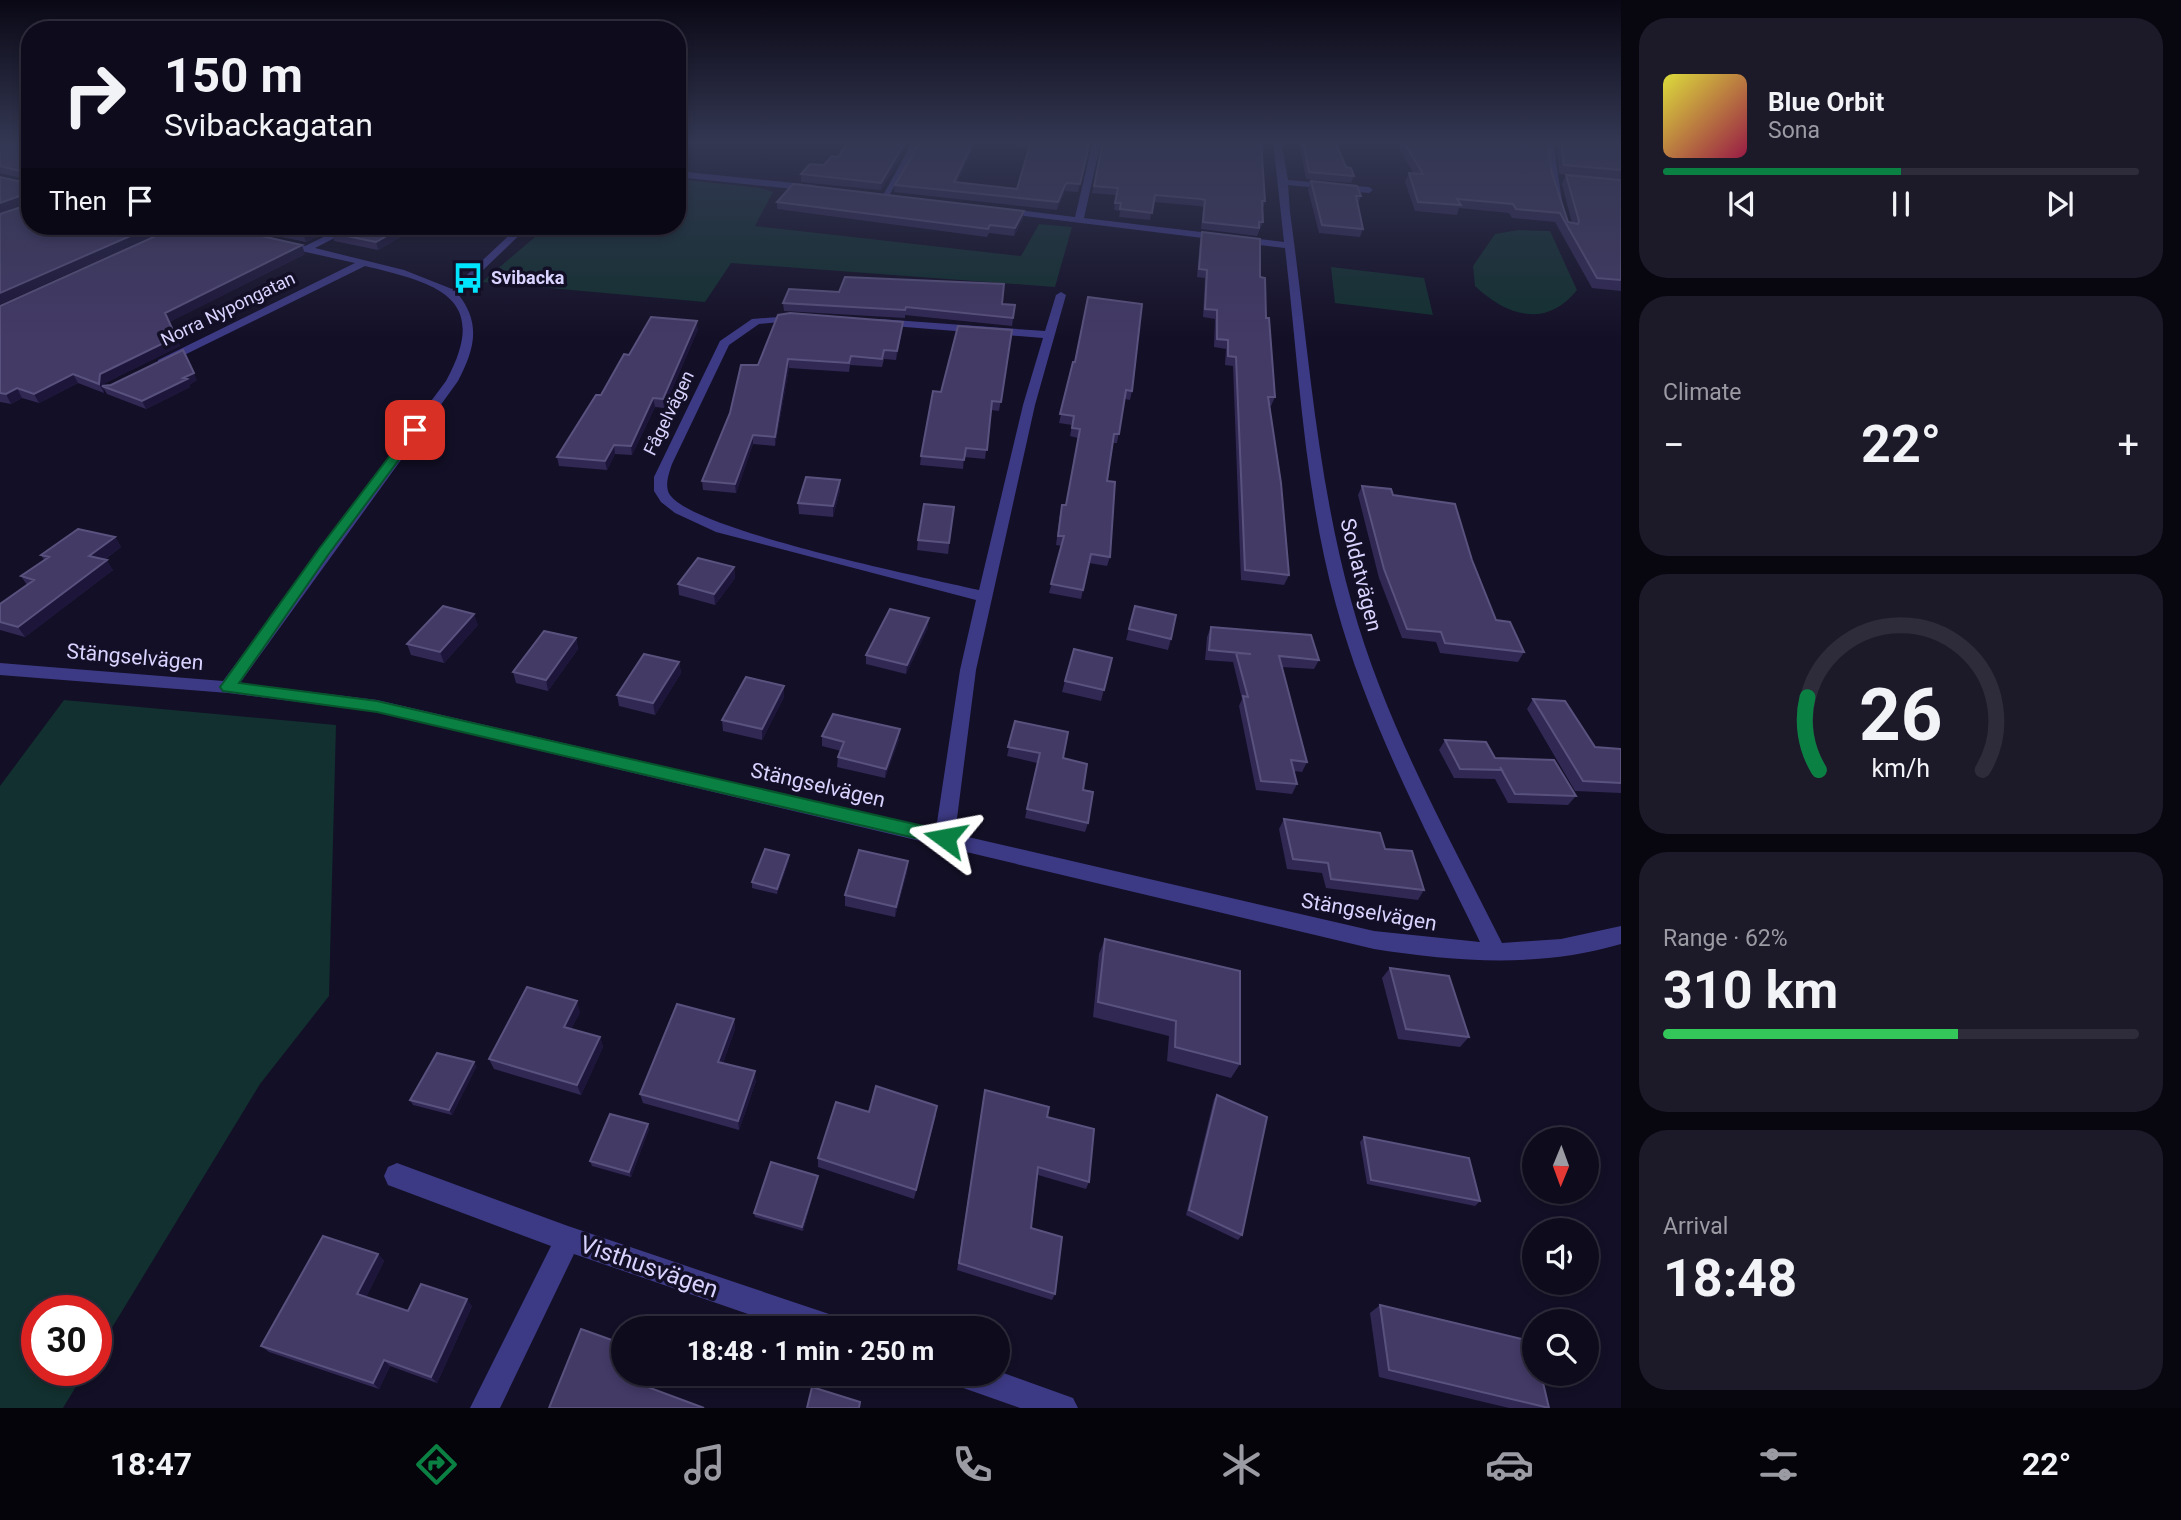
<!DOCTYPE html>
<html lang="en">
<head>
<meta charset="utf-8">
<style>
  body { margin:0; font-family:Roboto,sans-serif; background:#1c1929; color:#f1f3f6; height:100vh; display:flex; flex-direction:column; font-size:26px; white-space:nowrap }
  * { box-sizing:border-box; margin:0 }
  p { font-size:23px; color:#9b9ba3 }
  .icon { flex:none; width:38px; height:38px; fill:none; stroke:currentColor; stroke-width:2; stroke-linecap:round; stroke-linejoin:round }
  .map { position:relative; flex:1; overflow:hidden }
  .sheet { display:flex; flex-direction:column; gap:18px; padding:18px; background:#08060f; width:560px }
  .sheet>* { flex:none }
  .banner { position:absolute; left:21px; top:21px; width:665px; height:214px; border-radius:28px; box-shadow:0 4px 10px #0003,0 0 0 2px #2e2b3b; background:#0e0b1c; color:#f1f3f6; overflow:hidden }
  .needle { width:46px; rotate:181deg }
  .buttons { position:absolute; left:1522px; top:1127px; display:grid; gap:14px }
  .buttons a { display:grid; place-items:center; width:77px; height:77px; border-radius:50%; background:#0e0b1c; box-shadow:0 4px 10px #0003,0 0 0 2px #2e2b3b; font-size:35px }
  .speed { position:absolute; left:21px; top:1295px; display:flex; gap:14px; font-size:35px; font-weight:700; text-align:center }
  .speed>* { display:grid; place-content:center; width:91px; height:91px; border-radius:50%; background:#0e0b1c; box-shadow:0 4px 10px #0003,0 0 0 2px #2e2b3b; line-height:1 }
  .speed .limit { border:10px solid #d22; background:#fff; color:#111 }
  .pin { position:absolute; display:grid; place-items:center; width:60px; height:60px; color:#fff; margin:-30px; border-radius:14px; box-shadow:0 4px 10px #0006 }
  .me { position:absolute; width:77px; margin:-38px; rotate:283deg; stroke-linejoin:round; filter:drop-shadow(0 0 5px #0008) }
  .turn { display:flex; align-items:center; gap:24px; height:147px; padding:0 28px; font-size:32px }
  .turn .icon { width:91px; height:91px; stroke-width:2.5 }
  .turn b { display:block; font-size:49px; line-height:60px }
  .then { display:flex; align-items:center; height:66px; padding:0 28px; background:#0003; gap:14px; font-size:26px }
  .big { font-size:52px; font-weight:700; line-height:1.1 }
  .sheet .tile { flex:1; display:flex; flex-direction:column; justify-content:center; gap:10px; min-width:0; padding:0 24px; border-radius:28px; background:#1c1929 }
  .sheet .dial { align-items:center; gap:0 }
  .dial svg { height:182px; overflow:visible; fill:none; stroke:#2e2b3b; stroke-width:7; stroke-linecap:round; text-anchor:middle }
  .dial text { fill:#f1f3f6; stroke:none }
  .song { display:flex; align-items:center; gap:21px }
  .cover { width:84px; height:84px; border-radius:10px; background:linear-gradient(135deg,hsl(60 70% 55%),hsl(340 70% 35%)) }
  .played { height:7px; border-radius:4px; background:linear-gradient(90deg,#0b8043 50%,#2e2b3b 50%) }
  .keys { display:flex; justify-content:space-around; direction:ltr }
  .heat { display:flex; justify-content:space-between; align-items:center; font-size:38px; direction:ltr }
  .charge { height:10px; border-radius:5px; background:linear-gradient(90deg,#34c759 62%,#2e2b3b 0) }
  .trip { position:absolute; left:611px; top:1316px; width:399px; height:70px; border-radius:35px; background:#0e0b1c; box-shadow:0 4px 10px #0003,0 0 0 2px #2e2b3b; font-weight:700; line-height:70px; text-align:center }
  .menu { display:flex; height:112px; justify-content:space-around; align-items:center; background:#06040b; color:#9b9ba3 }
  .menu .icon { width:49px; height:49px }
  .menu .active { color:#0b8043 }
  .menu b { font-size:32px; color:#f1f3f6 }
  main { display:flex; flex:1; min-height:0 }
  .map>svg:first-child { display:block }
</style>
</head>
<body>
<main>
<div class="map">
<svg width="1621" height="1408" viewBox="0 0 1621 1408">
  <rect width="100%" height="100%" fill="#130f26"/>
  <path fill="#12302f" d="M677 179 760 188 773 192 755 226 1021 256 1039 224 1072 227 1055 287 731 263 705 302 482 282 548 226H677Z
    M1518 230 1550 231 1577 290C1546 329 1507 316 1475 286L1473 266 1495 234Z
    M1331 267 1424 278 1433 315 1335 303Z
    M64 700 336 725 329 996 260 1084 96 1354V1311H37V1370H86L63 1408H0V786Z"/>
  <g fill="none" stroke-linecap="round" stroke-linejoin="round">
    <path fill="#3d3a85" fill-rule="evenodd" d="M913 141H921L887 199H881Z
      M1093 141H1101L1084 218 1284 242 1273 141H1281L1288 180 1369 187 1373 190 1369 193 1288 185 1290 212C1308 342 1316 476 1352 604 1385 723 1447 833 1502 943L1561 939 1621 926V944C1539 968 1458 962 1374 949L377 712 228 693 0 675V663L223 681 446 381C492 297 436 283 365 266L166 364H158V360L355 263 279 246V242L305 246 346 226H358L315 248 404 270 452 289 519 226H529L458 294C482 324 474 350 458 381L240 683 377 700 936 829 960 670 976 600 716 532 675 513 661 502 654 491V477L720 341 752 319 804 315 805 317 800 320 759 324 729 345 672 464C669 473 664 486 670 495 696 531 924 577 979 590L1023 405 1043 338 880 325 874 322 880 319 1045 331 1056 295 1061 292 1066 295 1035 405 976 670 955 834 1374 931 1480 942C1427 832 1368 723 1336 605 1304 489 1299 368 1285 248L999 213 997 211 1002 208 1075 217Z
      M1545 141H1553L1562 201 1555 199 1549 178Z
      M677 171 814 185 818 188 814 191 677 177Z
      M397 1163 568 1226 829 1314 839 1318 843 1328H789L574 1254 500 1408H470L551 1246 388 1185 384 1176 388 1167Z
      M998 1371 1073 1398 1078 1408H1020L952 1384 948 1374H998Z"/>
  </g>
  <path fill="#312854" fill-rule="evenodd" d="M0 141H30V226H174L0 304 27 202 0 213V177L26 183 29 180 0 173Z
    M849 141H910L881 190 801 182V174L824 165 838 157Z
    M921 141H1090L1078 192 1065 191 1057 210 894 192 895 185ZM976 142 1029 147 1017 189 957 182Z
    M1103 141 1265 201 1263 209 1262 208 1263 222 1257 236 1201 229 1203 207 1199 206 1153 202 1150 220 1119 217 1120 211 1114 210 1116 195 1092 193Z
    M1299 141H1335L1346 167 1354 176 1351 183 1306 179Z
    M1395 141H1548L1551 170 1568 222 1572 223 1562 184 1566 175 1621 180V291L1592 288 1555 222 1512 218 1509 213 1459 208 1457 215 1415 211 1405 182 1409 173 1414 174Z
    M1556 141H1621V179L1559 174Z
    M1311 181 1361 196 1358 204 1363 229 1360 237 1319 233 1308 190Z
    M777 202 1023 219 1014 236 989 233 987 237 777 209Z
    M227 226H340L306 242Z
    M346 226H420L378 250 334 241 332 233Z
    M1202 232 1260 277 1266 318 1275 397 1271 406H1270L1289 575 1284 585 1241 580 1233 366 1225 365 1226 349 1214 347 1215 319 1203 317 1205 278 1197 277 1200 240Z
    M305 254 169 322 180 346 105 383V386L197 380 189 385 190 387 146 409 107 394 104 389V393L78 383 39 403 22 398 11 404 0 402V306Z
    M783 303 1002 304 1015 305 1012 326 905 315V318L784 311Z
    M903 322 902 330 896 360 884 359 882 367 850 365 849 372 789 368 775 446 753 444 736 493 703 490 702 481 758 365Z
    M698 329 664 408 655 407 632 455 615 454 607 470 559 466 557 457 629 355Z
    M1012 330 999 411 991 410 985 459 964 457 963 469 920 465 921 456 941 392Z
    M1073 362 1132 391 1130 400 1125 399 1117 443H1113L1107 481 1110 557 1107 566 1089 563 1081 599 1049 593 1062 546 1056 545 1060 514 1062 505H1066L1078 438 1070 436 1072 425 1059 423Z
    M1362 486 1393 495 1472 560 1496 620 1524 652 1518 662 1440 653 1436 642 1402 638 1379 578 1358 495Z
    M840 490 833 517 799 514 798 503Z
    M954 507 948 554 917 550 918 540Z
    M115 537 121 547 104 560 113 570 25 637 0 630V604L27 585 21 576 44 560 41 555Z
    M734 567 735 578 715 605 679 595 678 584Z
    M1135 606 1171 639 1168 650 1126 640Z
    M478 625 444 663 411 655 407 644Z
    M928 627 906 674 866 664V655Z
    M1211 627 1319 660 1314 669 1281 667 1307 762 1302 772 1294 771 1297 784 1292 794 1256 790 1239 706 1242 699 1233 662 1205 660 1207 637Z
    M576 638 578 649 548 691 516 683 513 672Z
    M1112 658 1101 701 1062 692 1065 681Z
    M679 662 681 673 655 715 619 706 617 695Z
    M784 686V697L762 740 723 731 722 720Z
    M1533 699 1595 747 1621 749V793L1575 791 1527 709Z
    M1015 721 1063 758 1088 823 1085 832 1025 818 1037 763 1007 756Z
    M822 736 899 739 885 778 837 767 838 757 841 751 822 746Z
    M1445 740 1495 758 1576 796 1568 805 1508 803 1495 779 1454 778 1439 750Z
    M1284 819 1385 849 1424 890 1418 900 1326 888 1322 873 1287 869 1279 829Z
    M789 860 777 894 752 888V882Z
    M908 861 907 872 895 917 845 906V895Z
    M1105 939 1240 1064 1231 1078 1167 1061 1169 1036 1093 1017 1099 954Z
    M1390 968 1469 1037 1460 1047 1398 1039 1382 978Z
    M580 1012 571 1029 600 1037 603 1047 581 1095 494 1069 489 1059Z
    M734 1019 735 1029 723 1063 756 1081 739 1130 643 1103 640 1094Z
    M474 1062 476 1067 452 1115 413 1105 410 1100Z
    M985 1090 1047 1117 1089 1182 1086 1189 1038 1175 1031 1228 1055 1294 1052 1300 957 1270Z
    M1217 1095 1242 1235 1238 1240 1186 1215 1214 1099Z
    M869 1112 936 1115 914 1199 818 1167V1158Z
    M648 1124 649 1129 631 1177 592 1166 590 1161Z
    M1364 1137 1480 1201 1475 1206 1367 1184 1360 1142Z
    M817 1180 803 1231 755 1217 754 1213Z
    M378 1254 384 1261 366 1297 408 1311 472 1306 437 1383 390 1366 379 1389 269 1352 261 1346Z
    M1380 1305 1549 1408H1509L1379 1377 1370 1313Z"/>
  <path fill="#1d163a" d="M906 141H910L881 190V183Z
    M974 141H976V142L953 189 954 182Z
    M1066 183 1065 191 1057 210 1058 202Z
    M25 194 29 202 0 213V203Z
    M1024 211 1023 219 1014 236 1015 228Z
    M153 226H174L0 304V293Z
    M321 226H340L306 242 303 234Z
    M404 226H420L378 250 376 242Z
    M302 245 305 254 169 322 165 313Z
    M697 321 698 329 664 408 663 399Z
    M903 322 902 330 896 360 897 351Z
    M176 337 180 346 105 383V387L102 386 104 389V393L99 384 100 374Z
    M788 359 789 368 775 446V437Z
    M194 373 197 380 189 385 190 387 146 409 142 401Z
    M73 374 78 383 39 403 34 394Z
    M17 388 22 398 11 404 6 394Z
    M653 398 655 407 632 455 631 446Z
    M753 435V444L736 493 735 484Z
    M614 445 615 454 607 470 605 461Z
    M840 480V490L833 517V506Z
    M115 537 121 547 95 566 89 556Z
    M107 560 113 570 25 637 18 627Z
    M734 567 735 578 715 605 714 594Z
    M474 614 478 625 444 663 440 652Z
    M929 618 928 627 906 674 907 665Z
    M576 638 578 649 548 691 546 680Z
    M679 662 681 673 655 715 653 703Z
    M784 686V697L762 740V729Z
    M900 729 899 739 885 778 886 769Z
    M789 855V860L777 894V889Z
    M908 861 907 872 895 917 896 907Z
    M577 1001 580 1012 567 1037 564 1027Z
    M734 1019 735 1029 720 1072 718 1062Z
    M600 1037 603 1047 581 1095 577 1085Z
    M474 1062 476 1067 452 1115 449 1110Z
    M755 1071 756 1081 739 1130 738 1121Z
    M648 1124 649 1129 631 1177 629 1172Z
    M818 1176 817 1180 803 1231 802 1227Z
    M378 1254 384 1261 364 1301 357 1294Z
    M467 1299 472 1306 437 1383 431 1377Z
    M384 1360 390 1366 379 1389 373 1383Z
    M628 1374H633L629 1384 626 1379Z"/>
  <path fill="#433a66" stroke="#5a527e" stroke-width="2" d="M0 141H30V226H153L0 293V214L27 205 29 196 25 194 0 203V177L26 183 29 180 28 173 0 166Z
    M849 141H906L881 183 801 174 810 164 824 165 832 156 838 157Z
    M921 141H974L954 182 1017 189 1031 141H1090L1080 184 1066 183 1058 202 895 185Z
    M1103 141H1261L1265 201H1262L1263 222H1259V228L1203 222 1205 200 1201 199 1155 195 1152 213 1120 209 1121 203H1115L1118 188 1094 186Z
    M1303 141H1335L1346 167 1351 168 1354 176 1309 172Z
    M1403 141H1548L1551 170 1568 222 1578 224 1579 221 1566 175 1621 180V280L1597 278 1560 213 1516 209 1513 204 1457 199 1461 205 1418 202 1409 173 1423 174Z
    M1561 141H1621V170L1564 165Z
    M1311 181 1357 186 1361 196H1356L1363 229 1322 225Z
    M793 184 1024 211 1015 228 990 225 988 229 777 202Z
    M178 226H217L302 245 165 313 176 337 100 374 99 384 73 374 34 394 17 388 6 394 0 393V306Z
    M262 226H321L303 234Z
    M346 226H404L376 242 332 233Z
    M1202 232 1260 239V277L1265 278 1266 318H1269L1275 397H1268L1281 483 1289 575 1245 570 1236 357 1228 356V340L1217 339V310L1205 309 1207 270 1199 269Z
    M845 277 1004 284 1002 304 1015 305 1013 318 906 307 905 310 783 303 789 289 839 292Z
    M1088 297 1142 304 1132 391 1126 390 1119 434H1114L1107 481 1115 482 1110 557 1091 554 1083 590 1051 584 1064 536H1058L1062 505H1066L1080 429 1072 428 1074 416 1060 414 1073 362H1075Z
    M790 313 903 322 897 351 884 350 882 359 851 356 849 363 788 359 775 437 753 435 735 484 702 481 730 413 741 365H758L778 315Z
    M651 317 697 321 663 399 653 398 631 446 614 445 605 461 557 457 596 395H601L624 354 629 355Z
    M958 326 1012 330 1001 402 992 401 987 450 966 448 964 460 921 456 933 391 941 392Z
    M183 350 194 373 183 378 187 379 142 401 102 386 111 385Z
    M806 477 840 480 833 506 798 503Z
    M1362 486 1391 489 1393 495 1455 504 1472 560 1496 620 1510 622 1524 652 1445 643 1441 632 1407 629 1384 569Z
    M924 504 954 507 949 543 918 540Z
    M78 529 115 537 89 556 107 560 18 627 0 622V604L34 580 21 576 49 557 41 555Z
    M698 558 734 567 714 594 678 584Z
    M443 606 474 614 440 652 407 644Z
    M1135 606 1176 615 1171 639 1129 629Z
    M890 609 929 618 907 665 866 655Z
    M1211 627 1311 635 1319 660 1279 656 1307 762 1291 760 1297 784 1261 781 1243 696 1248 697 1236 653 1251 654 1209 650Z
    M544 631 576 638 546 680 513 672Z
    M1074 649 1112 658 1104 690 1065 681Z
    M644 654 679 662 653 703 617 695Z
    M746 677 784 686 762 729 722 720Z
    M1533 699 1565 701 1595 747 1621 749V783L1583 781Z
    M833 714 900 729 886 769 838 757 844 742 822 736Z
    M1015 721 1068 732 1063 758 1087 764 1083 790 1093 792 1088 823 1027 809 1040 753 1008 747Z
    M1445 740 1486 742 1495 758 1554 760 1576 796 1515 794 1500 767 1502 770 1460 769Z
    M1284 819 1380 833 1385 849 1412 851 1424 890 1331 879 1328 863 1293 859Z
    M765 849 789 855 777 889 752 882Z
    M859 850 908 861 896 907 845 895Z
    M1105 939 1240 971V1064L1175 1047 1176 1021 1098 1002Z
    M1390 968 1449 976 1469 1037 1406 1029Z
    M527 987 577 1001 564 1027 600 1037 577 1085 489 1059Z
    M677 1004 734 1019 718 1062 755 1071 738 1121 640 1094Z
    M437 1053 474 1062 449 1110 410 1100Z
    M876 1086 937 1106 916 1190 818 1158 836 1102 869 1112Z
    M985 1090 1049 1107 1047 1117 1094 1129 1089 1182 1038 1167 1031 1228 1062 1237 1055 1294 959 1263Z
    M1217 1095 1267 1117 1242 1235 1189 1210Z
    M610 1114 648 1124 629 1172 590 1161Z
    M1364 1137 1469 1158 1480 1201 1371 1180Z
    M771 1162 818 1176 802 1227 754 1213Z
    M323 1236 378 1254 357 1294 408 1311 421 1284 467 1299 431 1377 384 1360 373 1383 261 1346Z
    M1380 1305 1534 1342 1535 1374H1541L1549 1408 1389 1370Z
    M581 1329 623 1344V1374H628L626 1379 704 1408H549Z
    M812 1387 860 1402 859 1408H807Z"/>
  <linearGradient id="sky" x2="0" y2="1"><stop stop-color="#0a0815"/><stop offset="0.42" stop-color="#333752"/><stop offset="1" stop-color="#333752" stop-opacity="0"/></linearGradient>
  <rect width="1621" height="338" fill="url(#sky)"/>
  <path fill="#0b8043" stroke="#07532c" stroke-width="2" d="M411 428 421 430 328 555 239 683 377 701 945 831 952 833 954 838 952 843 945 845 377 712 223 691 220 687 223 683 319 549Z"/>
  <defs>
    <symbol id="bus-bare" viewBox="-9 -9 18 18"><path d="M-5-6H5V4H4V6H2V4H-2V6H-4V4H-5ZM-3.5-4V0h7V-4ZM-3.5 1.2v1.5H-2V1.2ZM2 1.2v1.5H3.5V1.2Z" fill="#00e5ff" stroke="#130f26" stroke-width="2.5" paint-order="stroke"/></symbol>
  </defs>
  <g fill-rule="evenodd">
    <use href="#bus-bare" x="446" y="256" width="44" height="44"/>
  </g>
  <g text-anchor="middle" stroke-width="7" stroke-linejoin="round" paint-order="stroke">
    <g font-size="18" font-weight="bold" fill="#d9d4ff" stroke="#130f26" text-anchor="start">
      <text x="491" y="284">Svibacka</text>
    </g>
    <g font-size="18" fill="#d9d4ff" stroke="#130f26">
      <text transform="translate(228 309) rotate(-26)" y="6">Norra Nypongatan</text>
      <text transform="translate(669 413) rotate(-64)" y="6">Fågelvägen</text>
    </g>
    <g font-size="21" fill="#d9d4ff" stroke="#130f26">
      <text transform="translate(1361 575) rotate(76)" y="7">Soldatvägen</text>
      <text transform="translate(135 657) rotate(5)" y="7">Stängselvägen</text>
      <text transform="translate(818 785) rotate(13)" y="7">Stängselvägen</text>
      <text transform="translate(1369 912) rotate(10)" y="7">Stängselvägen</text>
    </g>
    <g font-size="24" fill="#d9d4ff" stroke="#130f26">
      <text transform="translate(649 1267) rotate(19)" y="8">Visthusvägen</text>
    </g>
  </g>
</svg>
<div class="buttons">
<a><svg class="needle" viewBox="-14 -14 28 28"><path d="M0-13l5 13h-10z" fill="#e53935"/><path d="M0 13l5-13h-10z" fill="#9b9ba3"/></svg></a>
<a><svg class="icon" aria-label="sound" viewBox="0 0 24 24"><path d="M4 9h4l5-4v14l-5-4H4zM17 9q2 3 0 6"/></svg></a>
<a><svg class="icon" aria-label="search" viewBox="0 0 24 24"><circle cx="10" cy="10" r="6"/><path d="M15 15l6 6"/></svg></a>
</div>
<div class="speed"><div class="limit">30</div></div>
<div class="pin" style="left:415px;top:430px;background:#d93025"><svg class="icon" aria-label="arrive" viewBox="0 0 24 24"><path d="M6 21V4h12l-3 4 3 4H6"/></svg></div>
<svg class="me" style="left:945px;top:838px" viewBox="-20 -20 40 40"><path d="M0-17L14 15 0 8-14 15z" fill="#0b8043" stroke="#fff" stroke-width="4"/></svg>
<div class="trip">18:48 · 1 min · 250 m</div>
<div class="banner">
<div class="turn"><svg class="icon" aria-label="right" viewBox="0 0 24 24"><path d="M7 20v-9h11M14 6l5 5-5 5"/></svg><div><b>150 m</b>Svibackagatan</div></div>
<div class="then">Then<svg class="icon" aria-label="arrive" viewBox="0 0 24 24"><path d="M6 21V4h12l-3 4 3 4H6"/></svg></div>
</div>
</div>
<section class="sheet">
<div class="tile">
<div class="song"><i class="cover"></i><div><b>Blue Orbit</b><p>Sona</p></div></div>
<div class="played"></div>
<div class="keys"><svg class="icon" aria-label="previous" viewBox="0 0 24 24"><path d="M18 5L8 12l10 7zM5 5v14"/></svg><svg class="icon" aria-label="pause" viewBox="0 0 24 24"><path d="M8 5v14M16 5v14"/></svg><svg class="icon" aria-label="next" viewBox="0 0 24 24"><path d="M6 5l10 7-10 7zM19 5v14"/></svg></div>
</div>
<div class="tile"><p>Climate</p>
<div class="heat"><a>−</a><b class="big">22°</b><a>+</a></div>
</div>
<div class="tile dial"><svg viewBox="0 0 100 80">
<path d="M14 69A42 42 0 1 1 86 69"/>
<path d="M14 69A42 42 0 0 1 9 37" stroke="#0b8043"/>
<text x="50" y="56" font-size="32" font-weight="700">26</text>
<text x="50" y="72" font-size="11">km/h</text>
</svg></div>
<div class="tile"><p>Range · 62%</p><b class="big">310 km</b><div class="charge"></div></div>
<div class="tile"><p>Arrival</p><b class="big">18:48</b></div>
</section>
</main>
<nav class="menu">
<b>18:47</b>
<svg class="icon active" aria-label="directions" viewBox="0 0 24 24"><path d="M12 3l9 9-9 9-9-9zM9 14v-3h6M13 9l2 2-2 2"/></svg>
<svg class="icon" aria-label="music" viewBox="0 0 24 24"><path d="M9 18V5l10-2v13"/><circle cx="6" cy="18" r="3"/><circle cx="16" cy="16" r="3"/></svg>
<svg class="icon" aria-label="phone" viewBox="0 0 24 24"><path d="M5 4h4l2 5-3 2q2 4 5 5l2-3 5 2v4C11 20 4 13 5 4z"/></svg>
<svg class="icon" aria-label="climate" viewBox="0 0 24 24"><path d="M12 3v18M4 7l16 10M4 17L20 7"/></svg>
<svg class="icon" aria-label="car" viewBox="0 0 24 24"><path d="M5 17H2v-5l4-1 3-4h7l3 4 3 1v5h-3M9 17h6M6 11h13"/><circle cx="7" cy="17" r="2"/><circle cx="17" cy="17" r="2"/></svg>
<svg class="icon" aria-label="filters" viewBox="0 0 24 24"><path d="M4 7h16M4 17h16"/><circle cx="9" cy="7" r="2"/><circle cx="15" cy="17" r="2"/></svg>
<b>22°</b>
</nav>
</body>
</html>
